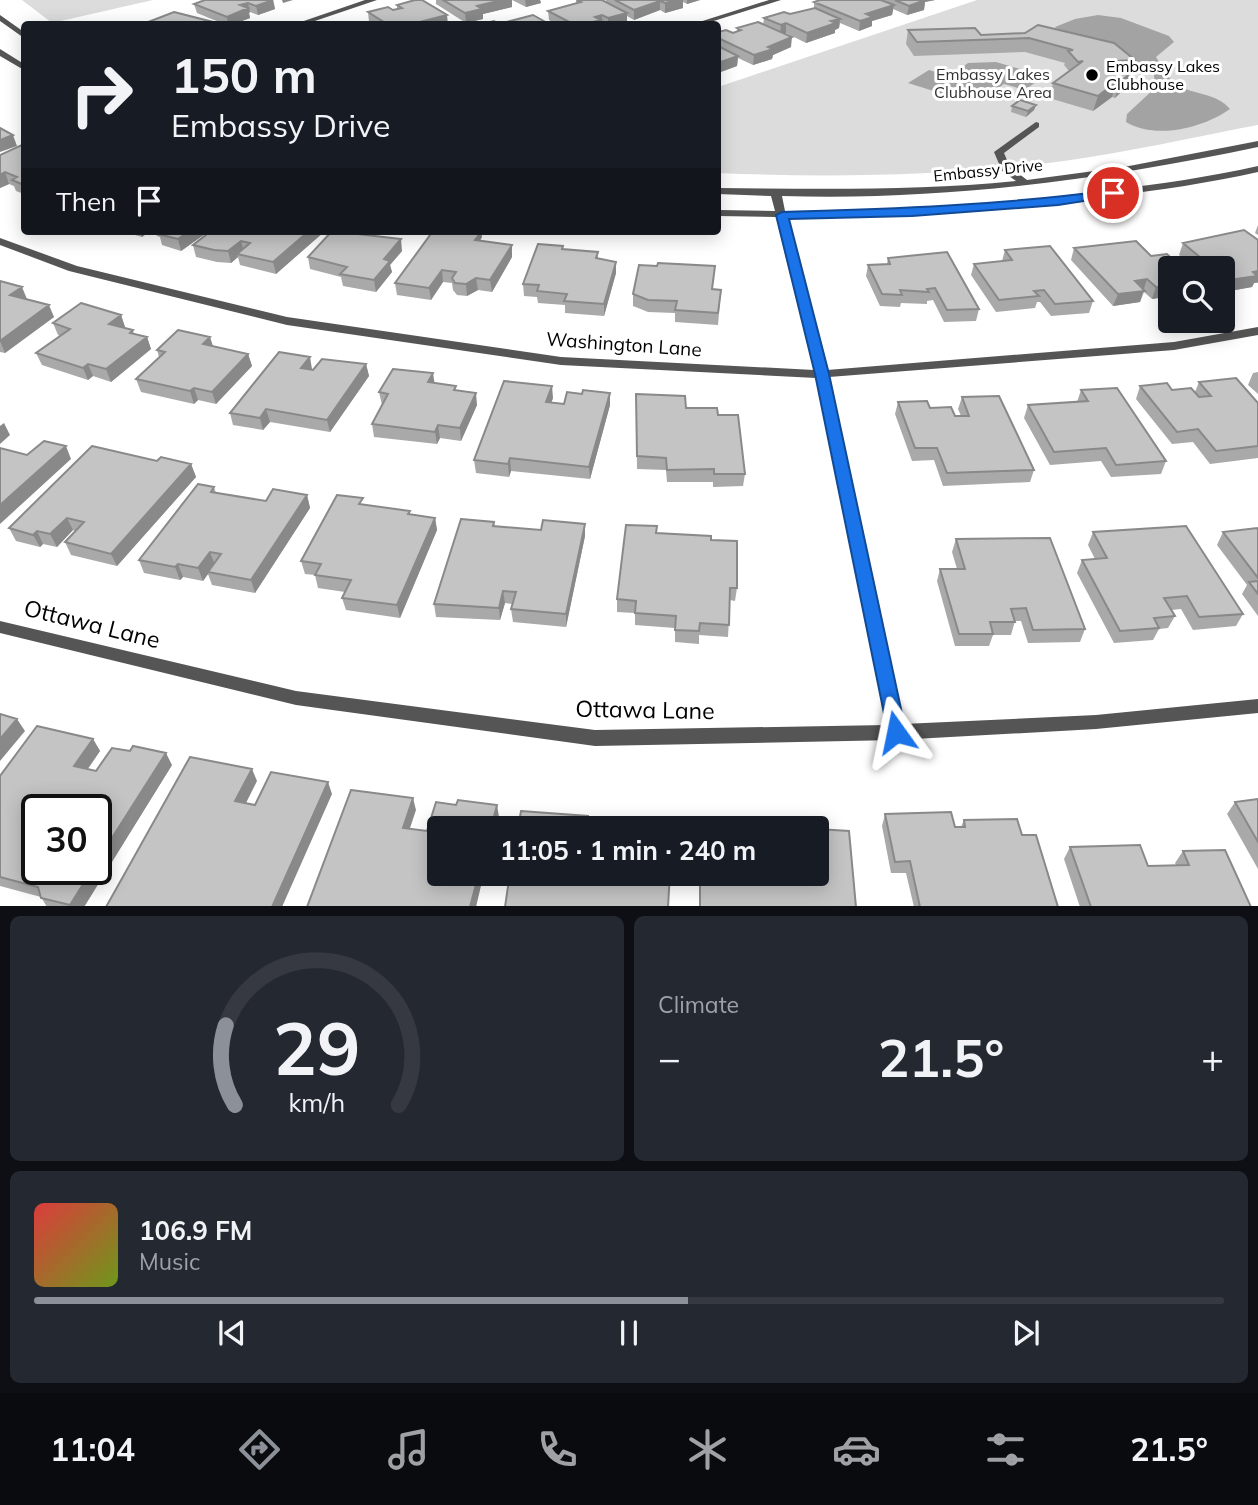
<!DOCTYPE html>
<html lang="en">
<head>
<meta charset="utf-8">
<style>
  body { margin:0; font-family:Mulish,sans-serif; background:#242831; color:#f1f3f6; height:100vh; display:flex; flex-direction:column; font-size:26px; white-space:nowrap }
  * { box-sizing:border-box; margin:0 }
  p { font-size:23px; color:#9ea1a6 }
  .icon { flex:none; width:38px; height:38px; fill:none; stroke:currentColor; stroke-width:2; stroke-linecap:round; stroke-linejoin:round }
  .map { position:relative; height:906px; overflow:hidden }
  .panel { display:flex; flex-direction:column; gap:10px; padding:10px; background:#0d0f14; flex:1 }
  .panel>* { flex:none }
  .guide { position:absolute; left:21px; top:21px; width:700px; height:214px; border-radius:7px; box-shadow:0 4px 18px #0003; background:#171b24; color:#f1f3f6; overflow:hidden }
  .fabs { position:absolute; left:1158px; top:256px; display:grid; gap:14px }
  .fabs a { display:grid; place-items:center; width:77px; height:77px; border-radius:7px; background:#171b24; box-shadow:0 4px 18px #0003; font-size:35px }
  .speed { position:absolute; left:21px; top:794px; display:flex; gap:14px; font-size:35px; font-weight:700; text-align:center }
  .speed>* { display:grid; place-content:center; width:91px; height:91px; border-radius:50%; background:#171b24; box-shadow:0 4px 18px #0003; line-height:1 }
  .speed .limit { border:4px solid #111; border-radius:10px; background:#fff; color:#111 }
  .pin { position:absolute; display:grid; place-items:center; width:60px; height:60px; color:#fff; margin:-30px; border:4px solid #fff; border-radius:50%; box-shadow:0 2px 7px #0007 }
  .me { position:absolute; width:77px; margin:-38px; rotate:348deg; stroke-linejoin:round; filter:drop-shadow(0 0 5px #0008) }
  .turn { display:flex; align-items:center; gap:24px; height:147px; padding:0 35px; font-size:32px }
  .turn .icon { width:91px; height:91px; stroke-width:2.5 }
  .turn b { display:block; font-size:49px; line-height:60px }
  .then { display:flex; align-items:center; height:66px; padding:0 35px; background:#0003; gap:14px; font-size:26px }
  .big { font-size:52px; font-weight:700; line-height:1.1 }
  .panel .widget { flex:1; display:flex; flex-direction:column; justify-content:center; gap:10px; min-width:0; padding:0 24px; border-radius:10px; background:#242831 }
  .panel .dial { align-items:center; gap:0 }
  .dial svg { height:182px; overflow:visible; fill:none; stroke:#363941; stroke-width:7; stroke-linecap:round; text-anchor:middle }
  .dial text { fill:#f1f3f6; stroke:none }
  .song { display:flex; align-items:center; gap:21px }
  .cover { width:84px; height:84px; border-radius:10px; background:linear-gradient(135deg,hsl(0 70% 55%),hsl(80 70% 35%)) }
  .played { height:7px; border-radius:4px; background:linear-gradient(90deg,#8c9099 55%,#363941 55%) }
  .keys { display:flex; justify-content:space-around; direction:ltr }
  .heat { display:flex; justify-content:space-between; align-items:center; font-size:38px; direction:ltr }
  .panel .tiles { flex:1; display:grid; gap:10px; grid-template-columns:1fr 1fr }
  .widget:last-child { grid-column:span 2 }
  .trip { position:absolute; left:427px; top:816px; width:402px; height:70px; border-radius:7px; background:#171b24; box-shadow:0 4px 18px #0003; font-weight:700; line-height:70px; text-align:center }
  .tabs { display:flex; height:112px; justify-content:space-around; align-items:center; background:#090b0e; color:#9ea1a6 }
  .tabs .icon { width:49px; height:49px }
  .tabs .on { color:#8c9099 }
  .tabs b { font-size:32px; color:#f1f3f6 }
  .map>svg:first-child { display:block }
</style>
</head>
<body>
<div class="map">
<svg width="1258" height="907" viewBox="0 0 1258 907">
  <rect width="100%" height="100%" fill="#fff"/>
  <path fill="#dcdcdc" d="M22 0H153L52 23Z
    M977 0H1258V125C1194 137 1129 152 1064 161 950 176 832 178 718 173V87Z"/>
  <path fill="#a3a3a3" d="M1098 15 1121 18 1169 36 1174 42 1156 57C1162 66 1168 79 1177 85 1194 95 1217 93 1230 109 1203 128 1156 140 1126 122L1127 114 1155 88 1154 75 1133 59 1061 33 1055 27 1075 19Z
    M996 62 1044 76 1025 90 1004 84 986 97 956 98 908 83 929 70 950 76 968 63Z"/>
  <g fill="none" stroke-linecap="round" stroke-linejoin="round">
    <path fill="#555" fill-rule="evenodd" d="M365 0H377L306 24H295Z
      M769 0H781L704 24H693Z
      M0 15 24 32V38L0 21Z
      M0 49 24 64V70L0 56Z
      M1036 122 1039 123V127L1004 153 1010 167 1027 180 1124 167 1258 141V147C1101 180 942 201 782 196L785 211C894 211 1002 204 1110 190 1160 184 1209 177 1258 166V172C1209 183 1160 190 1111 196 1003 211 896 217 787 217L827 370 1174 342 1258 327V335L1174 350 829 377 903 724 1096 715 1258 699V713L1096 729 896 740 595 746 296 705 0 633V621L296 691 595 730 886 725 816 378 561 365 287 325 69 271 0 245V238L77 266 287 317 561 357 814 370 776 217 718 216V210L775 211 771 196 718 194V188C817 189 916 191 1016 181L1002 171 994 152Z"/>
  </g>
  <path fill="#a9a9a9" d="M273 0 275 9 258 15 250 12 249 13 250 18 234 24H224L197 13 194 4Z
    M436 0H512V7L483 14V19L466 23 436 4Z
    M512 0H540L541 3 526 7Z
    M576 0H602L606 2V0H700L687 4 683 2V8L665 13 660 10 634 20 627 16V23L620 24H556L549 20 548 11 576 3Z
    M820 0H935L925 2 924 10 907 15 893 9 892 15 872 21V26L859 31 840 23 839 28 835 30V33L806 43 786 33 784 34 791 47 773 55 772 59 753 65 738 58 737 66 718 73V32L733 33 737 31V28L763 25 764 18 790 14 814 8V2Z
    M397 5 448 24H374L369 22 368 12 397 9Z
    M908 30 981 35 1025 33 1135 60 1133 66 1136 67 1132 81 1115 98 1112 97 1093 111 1049 98 1053 83 1069 71 1064 65 1065 63 1025 52 914 56 906 44Z
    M1036 105 1034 110 1026 117 1011 112 1012 106Z
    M24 144V194L16 191 14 186 9 184 0 188V155Z
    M1258 225V235L1255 233Z
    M121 231H150L142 237Z
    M150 231H209L181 251 162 245 160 237 157 236 155 232Z
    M211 231H325L276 274 240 265 238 257 231 263 217 262 196 257 193 245Z
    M482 237 480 241 512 257 492 292 478 290 467 296 457 295 453 290 452 283 443 282 431 300 397 295 395 283Z
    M1258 240V283H1254L1252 287 1224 292 1223 268H1195L1179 255 1183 243Z
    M563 246V249L598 252V259L616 262V273L604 316 565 313V305L538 303 537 297 524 296 523 284Z
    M1074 248 1151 256 1171 268V302L1165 297 1152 299 1144 292 1140 302 1113 306 1071 260Z
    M1005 250 1093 301 1089 313 1051 316 1040 302H1037L1035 308 996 312 971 275 974 264 1002 261Z
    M402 251 390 265 392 272 376 292 343 286 341 277 310 269 308 257Z
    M888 258 979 309 976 321 944 322 933 300 927 301V304L901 303 900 307 880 306 866 276 868 265 887 264Z
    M0 281 54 317 5 353 0 352Z
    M713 289 721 290 718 325 675 322V313L648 312 633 306V294Z
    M121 315 125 327 124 328 133 330 134 334 147 337 151 349 111 382 93 376 88 380 42 365 36 353 60 336 58 335 53 323Z
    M213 346 248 354 252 366 216 404 198 400 194 404 141 392 136 379 159 357 157 350Z
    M366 364 369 376 330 432 270 422 263 430 233 425 230 413 312 369Z
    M1258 372V394L1248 385 1253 373Z
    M1199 382 1258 403V458L1210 464 1193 442 1172 444 1136 399 1140 386 1195 392Z
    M435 383 457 390 477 405 461 441 440 438 437 444 374 437 372 424 382 405 379 392Z
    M1081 390 1166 461 1161 474 1111 477 1101 461 1050 465 1024 418 1028 405 1077 402Z
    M610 393V405L590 479 511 471 509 477 476 473 474 460 553 398 551 403 564 404 582 394Z
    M636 394 686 408 718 415 745 474 743 486 713 487V482H667L666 470 637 469Z
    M962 397 1034 470 1030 482 943 486 934 460 912 461 895 414 898 402 930 408 955 416H961L958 409Z
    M157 461 191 464 196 477 117 566 71 555 65 542 75 531 73 530 57 547 43 544 40 547 16 541 9 528Z
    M214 487 216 493 266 501 307 495 310 508 255 593 212 585 208 574 203 581 183 577 180 580 144 573 139 560Z
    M365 505 410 514 435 518 437 530 400 618 346 610 342 598 345 592 318 588 315 575 305 574 301 561Z
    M494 522 495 527 541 530 585 524V536L566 627 513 622 511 609 513 604 505 603 500 620 436 617 434 604Z
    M657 526V533L711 540 737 588 735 601 730 600 728 637 699 635V644L675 642V628L635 625V613L617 612V599Z
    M1258 530V616L1242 594 1247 585 1217 545 1223 532Z
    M1093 532 1243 614 1236 626 1193 630 1181 609 1171 610 1175 616 1168 628 1159 629 1153 640 1114 643 1077 573 1082 560 1095 559 1088 545Z
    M956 539 1085 629 1080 642 1028 643 1021 621H1015L1011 635H993L989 646H955L937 581 940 569H957L952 552Z
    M93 739 100 751 88 769 96 771 172 765 84 907H47L41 897 0 886V776Z
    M1258 799V869L1227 814 1235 802Z
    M885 814 955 827H961L964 820 1022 835 1058 907H914L906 873H891L882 826Z
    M1070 847 1148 866 1176 865 1175 863 1183 851 1251 907H1080L1064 859Z"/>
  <path fill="#898989" d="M273 0 275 9 258 15 256 6Z
    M282 0H293L283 3Z
    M502 0H512V7L483 14V19L466 23 465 13 477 6Z
    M525 0H540L541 3 526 7Z
    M677 0H683V8L665 13V3Z
    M687 0H700L687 4Z
    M914 0H935L925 2 924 10 907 15 909 6Z
    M660 1V10L634 20V10Z
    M248 3 250 12 249 13 250 18 234 24H228L227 17 240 5Z
    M894 5 892 15 872 21V26L859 31 860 21 866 14Z
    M627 13V23L620 24H608V18Z
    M447 15 448 24H412Z
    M602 15V24H585L595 17Z
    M840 19 839 28 835 30V33L806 43 807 33 831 21Z
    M786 23V33L780 35 781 25Z
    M792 37 791 47 773 55 772 59 753 65 754 55 768 47Z
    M738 56 737 66 718 73V63Z
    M1136 67 1132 81 1115 98 1120 83Z
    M1116 82 1112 97 1093 111 1098 96Z
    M1036 105 1034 110 1026 117 1028 111Z
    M13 135 17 146 0 152V140Z
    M5 172 9 184 0 188V175Z
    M140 231H150L142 237Z
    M189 231H209L181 251 178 239Z
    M309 231H325L276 274 273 262Z
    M477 231H481L482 237 480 240 481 245 476 252 475 233Z
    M401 239 402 251 390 265 392 272 376 292 374 280 384 259Z
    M241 241 244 252 237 254 238 257 231 263 228 251Z
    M512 245V257L492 292 490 280Z
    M616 262V273L604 316V304Z
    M442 270 443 282 431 300 429 288Z
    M1258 271V282L1254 283 1252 287 1224 292 1229 280Z
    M476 278 478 290 467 296 466 284Z
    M1147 279 1140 302 1113 306 1118 294 1135 281Z
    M1170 285 1165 297 1152 299 1156 287Z
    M22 287 27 299 10 295Z
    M49 305 54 317 5 353 0 341Z
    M121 315 125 327 114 336 109 324Z
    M147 337 151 349 111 382 106 369Z
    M210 337 214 349 203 344Z
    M248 354 252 366 216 404 212 392Z
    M310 357 312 369 304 380 301 368Z
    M88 364 93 376 88 380 83 368Z
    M366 364 369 376 330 432 327 420Z
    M433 373 435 386 428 382Z
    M552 386 553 398 547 414 546 402Z
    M194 388 198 400 194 404 190 391Z
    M476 393 477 405 461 441 460 428Z
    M610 393V405L590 479 589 467Z
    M266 409 270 422 263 430 260 418Z
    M4 423 10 435 0 444V426Z
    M438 425 440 438 437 444 435 432Z
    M66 446 71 459 0 524V505Z
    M510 458 511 471 509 477 508 464Z
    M191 464 196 477 117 566 111 554Z
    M307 495 310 508 255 593 251 580Z
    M67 518 73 530 57 547 50 534Z
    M435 518 437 530 400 618 397 605Z
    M585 524V536L566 627V614Z
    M37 531 43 544 40 547 33 535Z
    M210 552 215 565 208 572V574L203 581 198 568Z
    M178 564 183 577 180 580 175 567Z
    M503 591 505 603 500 620 499 608Z
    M17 719 25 731 0 761V739Z
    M93 739 100 751 81 778 74 766Z
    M166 753 172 765 84 907H71L70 905 92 870H96V863Z
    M252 769 257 781 241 813 235 801Z
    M328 782 332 794 282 907H272Z
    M413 798 416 810 406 840 403 828Z
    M497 805 499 817 496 828H491Z
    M479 873H484L476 907H470Z"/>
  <path fill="#c4c4c4" stroke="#898989" stroke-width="2" d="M205 0H273L256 6 248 3 240 5 248 8 227 17 194 4Z
    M415 0H422L447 15 412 24H413H387L368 12 388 7 393 10 402 8 397 5Z
    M443 0H502L477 6 482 9 465 13Z
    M577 0H602L627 13 608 18 602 15 595 17 601 20 585 24H573L548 11 581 2Z
    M615 0H677L665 3 660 1 634 10Z
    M820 0H881L894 5 866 14 873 17 860 21 814 2Z
    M895 0H925L909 6Z
    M815 8 840 19 831 21 836 23 807 33 786 23 781 25 764 18 784 12 790 14Z
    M174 12 213 22 207 24H143Z
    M533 15 549 24H482L494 21 499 24Z
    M758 22 792 37 768 47 773 49 754 55 718 38V32L726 30 733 33 741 30 737 28Z
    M1038 25 1114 43 1135 60 1115 61 1136 67 1120 83 1116 82 1098 96 1053 83 1083 61 1078 62 1068 51 1073 50 1029 38 917 42 908 30 975 28 981 35 1025 33Z
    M718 46 738 56 718 63Z
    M1020 100 1036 105 1028 111 1012 106Z
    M0 128 13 135 0 140Z
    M24 144V185L12 180 17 177 5 172 0 175V155Z
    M1244 230 1258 240V271L1253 272 1257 276 1229 280 1223 276V268H1213L1183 243Z
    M162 231H189L178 239 158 234Z
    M211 231H309L273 262 237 254 250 243 241 241 228 251 214 250 193 245Z
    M332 231 401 239 384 259 390 261 374 280 340 274 347 267 308 257Z
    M433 231H477L475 233 480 234 475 240 512 245 490 280 476 278 466 284 455 283 452 278 456 272 442 270 429 288 395 283Z
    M1136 241 1151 256 1167 254 1181 268H1171V286L1156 287 1147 279 1135 281 1145 291 1118 294 1074 248Z
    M538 244 563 246 562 249 598 252 596 258 616 262 604 304 564 301 567 294 537 291 539 285 523 284Z
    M1050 246 1093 301 1055 304 1044 290 1034 291 1039 296 999 300 974 264 1012 260 1005 250Z
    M947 252 979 309 947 310 935 288 927 289 929 292 900 290 902 295 882 294 868 265 890 264 888 258Z
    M658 263 715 266 712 289 721 290 718 313 675 310 677 301 648 300 633 294 639 265 657 266Z
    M0 281 22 287 10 295 49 305 0 341Z
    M81 303 121 315 109 324 133 330 130 333 147 337 106 369 88 364 83 368 36 353 70 329 53 323Z
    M178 330 210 337 203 344 248 354 212 392 194 388 190 391 136 379 165 352 157 350Z
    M279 352 310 357 301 368 313 370 322 359 366 364 327 420 266 409 260 418 230 413Z
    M393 369 433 373 428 382 456 386 454 390 476 393 460 428 438 425 435 432 372 424 388 394 379 392Z
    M1236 378 1258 403V446L1216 451 1198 429 1177 432 1140 386 1167 383 1172 390 1191 388 1199 397 1211 396 1199 382Z
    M504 381 552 386 546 402 564 404 567 392 582 394 583 390 610 393 589 467 510 458 508 464 474 460Z
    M1117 388 1166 461 1116 465 1106 448 1054 452 1028 405 1088 401 1081 390Z
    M636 394 685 396 686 408H717L718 415H738L745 474H714V469L667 470 666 458 637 456Z
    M999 396 1034 470 947 473 937 448H915L898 402 927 401 930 408 951 407 955 416H969L962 397Z
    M44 441 66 446 0 505V448L27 455Z
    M92 446 157 461 161 457 191 464 111 554 65 542 84 522 67 518 50 534 37 531 33 535 9 528Z
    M198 484 214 487 211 492 266 501 273 489 307 495 251 580 208 572 221 554 210 552 198 568 178 564 175 567 139 560Z
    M337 495 363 498 359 504 410 511 408 514 435 518 397 605 342 598 351 580 315 575 321 564 301 561Z
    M461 519 494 522 493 526 541 530 543 520 585 524 566 614 511 609 516 592 503 591 499 608 434 604Z
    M626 525 657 526 656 533 711 536V540L737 541V588H730L729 625 700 623 699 631 675 630 676 616 635 613 636 601 617 599Z
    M1186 526 1243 614 1199 617 1187 596 1164 598 1175 616 1154 618 1159 628 1120 631 1082 560 1107 558 1093 532Z
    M1257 528 1258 530V578L1223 532Z
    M1050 538 1085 629 1033 630 1026 608 1011 609 1015 622H990L993 634H959L940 569H965L956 539Z
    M1258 581V594L1249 582Z
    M0 714 17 719 0 739Z
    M37 726 93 739 74 766 96 771 112 748 130 751 133 746 166 753 96 863V810H37V870H92L70 905 41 898 38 887 0 877V776Z
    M190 757 252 769 235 801 255 805 271 772 328 782 272 907H106Z
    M351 790 413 798 403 828 427 831 436 802 456 805 458 800 497 805 491 828H439V873H479L470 907H307Z
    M1258 799V842L1235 802Z
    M521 811 588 816 587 828H518Z
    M951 812 955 827H965L964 820 1017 819 1022 835H1036L1058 907H920L910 861 895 862 885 814Z
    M613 819 673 823V828H612Z
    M700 819 748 822V828H700Z
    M817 829 849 831 856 907H700V873H817Z
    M1140 845 1148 866 1189 865 1183 851 1225 850 1251 907H1091L1070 847Z
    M510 873H670L668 907H505Z"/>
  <path fill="#1a73e8" stroke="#114b97" stroke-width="2" d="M1113 190 1117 191V196L1058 205 912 216 789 219 829 374 906 732 903 738 896 741 889 738 815 374 776 215 782 212C893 209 1003 205 1113 190Z"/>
  <circle fill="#000" stroke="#fff" stroke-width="2.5" cx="1092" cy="75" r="7"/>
  <g text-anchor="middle" stroke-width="6" stroke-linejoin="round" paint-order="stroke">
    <g font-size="16" fill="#000" stroke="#fff" text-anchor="start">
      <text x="1106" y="72">Embassy Lakes<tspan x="1106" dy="18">Clubhouse</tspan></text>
    </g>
    <g font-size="16" fill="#333" stroke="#fff">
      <text x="993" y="80">Embassy Lakes<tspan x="993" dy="18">Clubhouse Area</tspan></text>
    </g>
    <g font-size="16" fill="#000" stroke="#fff">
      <text transform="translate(988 170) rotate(-6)" y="6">Embassy Drive</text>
    </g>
    <g font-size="19" fill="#000" stroke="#fff">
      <text transform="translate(624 344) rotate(4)" y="7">Washington Lane</text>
    </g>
    <g font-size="23" fill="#000" stroke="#fff">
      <text transform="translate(92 624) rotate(14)" y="8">Ottawa Lane</text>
      <text transform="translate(645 710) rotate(1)" y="8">Ottawa Lane</text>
    </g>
  </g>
</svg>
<div class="fabs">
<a><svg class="icon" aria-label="search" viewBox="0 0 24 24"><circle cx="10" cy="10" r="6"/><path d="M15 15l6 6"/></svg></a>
</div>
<div class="speed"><div class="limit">30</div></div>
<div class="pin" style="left:1113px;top:193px;background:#d93025"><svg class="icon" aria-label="arrive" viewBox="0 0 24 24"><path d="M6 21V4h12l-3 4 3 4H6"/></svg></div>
<svg class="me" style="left:896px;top:732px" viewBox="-20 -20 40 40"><path d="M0-17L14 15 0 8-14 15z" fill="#1a73e8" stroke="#fff" stroke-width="4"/></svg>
<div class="trip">11:05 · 1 min · 240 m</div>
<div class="guide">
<div class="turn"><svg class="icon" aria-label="right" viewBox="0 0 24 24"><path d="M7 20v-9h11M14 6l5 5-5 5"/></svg><div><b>150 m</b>Embassy Drive</div></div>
<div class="then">Then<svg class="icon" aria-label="arrive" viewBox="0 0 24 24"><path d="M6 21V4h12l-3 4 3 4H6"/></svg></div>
</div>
</div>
<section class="panel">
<div class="tiles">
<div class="widget dial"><svg viewBox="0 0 100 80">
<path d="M14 69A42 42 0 1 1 86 69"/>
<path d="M14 69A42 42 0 0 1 10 34" stroke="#8c9099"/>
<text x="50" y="56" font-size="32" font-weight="700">29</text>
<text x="50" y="72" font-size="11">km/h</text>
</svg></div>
<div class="widget"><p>Climate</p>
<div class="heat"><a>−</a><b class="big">21.5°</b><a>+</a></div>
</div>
<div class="widget">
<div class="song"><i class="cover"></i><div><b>106.9 FM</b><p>Music</p></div></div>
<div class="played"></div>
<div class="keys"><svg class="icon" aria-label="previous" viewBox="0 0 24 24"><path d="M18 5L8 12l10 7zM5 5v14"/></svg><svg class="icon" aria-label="pause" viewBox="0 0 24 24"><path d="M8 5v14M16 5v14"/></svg><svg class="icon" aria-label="next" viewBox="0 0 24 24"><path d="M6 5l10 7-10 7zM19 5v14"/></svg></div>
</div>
</div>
</section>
<nav class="tabs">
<b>11:04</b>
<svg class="icon on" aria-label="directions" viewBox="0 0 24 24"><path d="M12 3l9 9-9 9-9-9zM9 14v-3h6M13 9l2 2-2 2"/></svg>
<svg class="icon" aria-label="music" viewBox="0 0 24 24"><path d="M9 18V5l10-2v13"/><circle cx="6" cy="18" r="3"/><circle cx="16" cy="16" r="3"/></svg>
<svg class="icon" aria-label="phone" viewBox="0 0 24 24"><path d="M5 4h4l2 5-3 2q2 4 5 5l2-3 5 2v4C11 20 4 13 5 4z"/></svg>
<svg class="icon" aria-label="climate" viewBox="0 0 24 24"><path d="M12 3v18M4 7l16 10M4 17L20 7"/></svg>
<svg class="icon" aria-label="car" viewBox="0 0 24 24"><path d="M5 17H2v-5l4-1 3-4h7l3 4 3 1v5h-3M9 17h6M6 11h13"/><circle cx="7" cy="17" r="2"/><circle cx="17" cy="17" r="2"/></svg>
<svg class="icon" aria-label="filters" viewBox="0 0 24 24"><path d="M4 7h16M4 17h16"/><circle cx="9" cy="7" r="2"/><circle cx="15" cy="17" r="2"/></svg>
<b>21.5°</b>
</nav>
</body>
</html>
